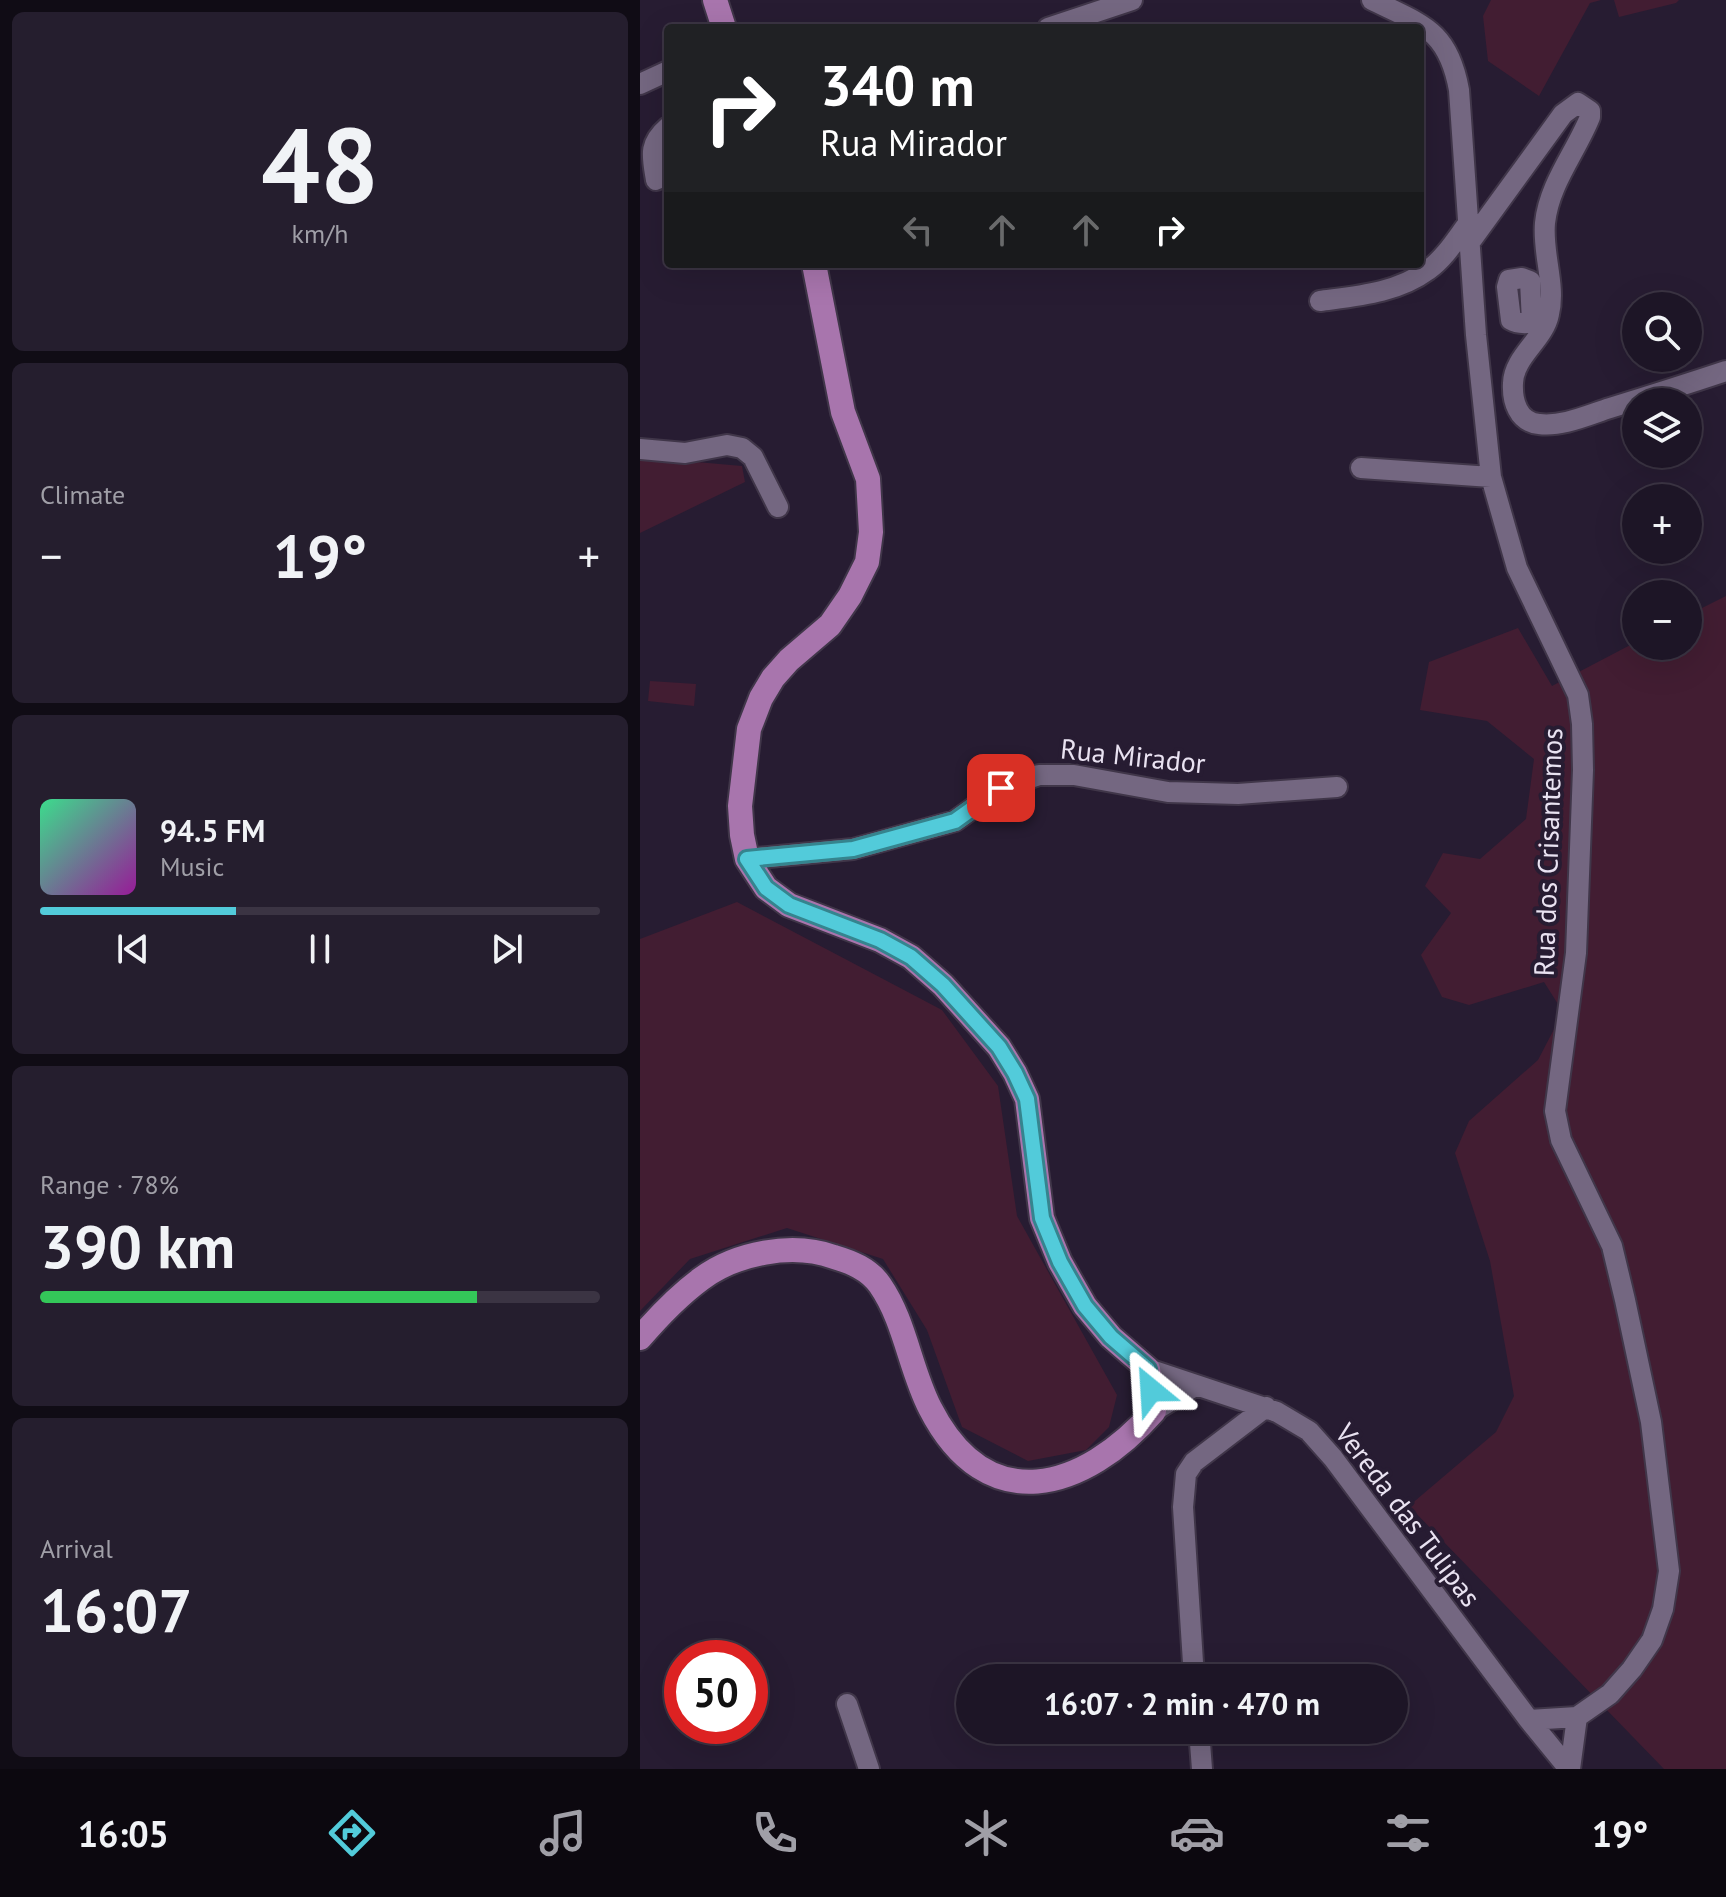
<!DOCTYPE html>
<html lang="en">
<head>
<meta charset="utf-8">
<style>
  body { margin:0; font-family:"PT Sans",sans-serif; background:#251e2e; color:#f1f3f6; height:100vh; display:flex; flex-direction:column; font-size:30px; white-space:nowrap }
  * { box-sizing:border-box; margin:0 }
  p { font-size:26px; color:#a09fa7 }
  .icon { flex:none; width:44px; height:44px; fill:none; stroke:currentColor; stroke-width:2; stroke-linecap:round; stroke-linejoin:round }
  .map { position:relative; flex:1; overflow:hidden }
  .sheet { display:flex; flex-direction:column; gap:12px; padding:12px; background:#100c15; width:640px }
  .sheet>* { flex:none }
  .guide { position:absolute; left:24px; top:24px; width:760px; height:244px; border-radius:8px; box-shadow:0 8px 32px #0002,0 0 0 2px #3b3443; background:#202124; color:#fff; overflow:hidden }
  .fabs { position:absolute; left:982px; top:292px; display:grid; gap:16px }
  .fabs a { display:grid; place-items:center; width:80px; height:80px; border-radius:50%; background:#1d1526; box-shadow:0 8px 32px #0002,0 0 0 2px #3b3443; font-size:40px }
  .speed { position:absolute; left:24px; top:1640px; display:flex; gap:16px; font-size:40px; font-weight:700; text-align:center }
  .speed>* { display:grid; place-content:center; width:104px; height:104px; border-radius:50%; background:#1d1526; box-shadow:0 8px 32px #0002,0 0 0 2px #3b3443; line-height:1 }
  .speed .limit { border:12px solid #d22; background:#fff; color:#111 }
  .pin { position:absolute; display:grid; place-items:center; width:68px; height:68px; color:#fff; margin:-34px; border-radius:16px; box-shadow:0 4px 12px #0006 }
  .me { position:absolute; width:88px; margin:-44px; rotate:333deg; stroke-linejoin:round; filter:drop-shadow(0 0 6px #0008) }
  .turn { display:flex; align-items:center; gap:28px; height:168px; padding:0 24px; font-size:36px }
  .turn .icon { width:104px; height:104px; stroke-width:2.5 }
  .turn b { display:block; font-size:56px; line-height:68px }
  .lanes { display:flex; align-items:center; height:76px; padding:0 24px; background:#0003; justify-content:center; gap:40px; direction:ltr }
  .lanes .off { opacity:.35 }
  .big { font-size:60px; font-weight:700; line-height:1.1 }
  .sheet .card { flex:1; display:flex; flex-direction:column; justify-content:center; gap:12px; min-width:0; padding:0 28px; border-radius:12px; background:#251e2e }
  .sheet .dial { align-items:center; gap:0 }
  .dial b { font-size:104px; line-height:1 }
  .song { display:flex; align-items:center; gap:24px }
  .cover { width:96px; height:96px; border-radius:12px; background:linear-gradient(135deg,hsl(150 70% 55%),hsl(300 70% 35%)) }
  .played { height:8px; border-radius:4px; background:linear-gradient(90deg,#52cbda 35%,#3b3443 35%) }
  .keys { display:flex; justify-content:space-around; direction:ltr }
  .heat { display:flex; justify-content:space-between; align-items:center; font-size:44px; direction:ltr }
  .charge { height:12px; border-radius:6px; background:linear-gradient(90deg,#34c759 78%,#3b3443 0) }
  .trip { position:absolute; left:316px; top:1664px; width:452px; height:80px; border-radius:40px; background:#1d1526; box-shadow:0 8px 32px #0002,0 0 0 2px #3b3443; font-weight:700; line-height:80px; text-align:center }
  .tabs { display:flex; height:128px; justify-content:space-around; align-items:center; background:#0c080f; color:#a09fa7 }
  .tabs .icon { width:56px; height:56px }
  .tabs .selected { color:#52cbda }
  .tabs b { font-size:36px; color:#f1f3f6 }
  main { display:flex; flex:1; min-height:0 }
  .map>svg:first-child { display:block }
</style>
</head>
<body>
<main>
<section class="sheet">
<div class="card dial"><b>48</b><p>km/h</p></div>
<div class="card"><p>Climate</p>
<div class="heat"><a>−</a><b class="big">19°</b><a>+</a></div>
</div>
<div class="card">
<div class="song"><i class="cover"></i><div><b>94.5 FM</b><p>Music</p></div></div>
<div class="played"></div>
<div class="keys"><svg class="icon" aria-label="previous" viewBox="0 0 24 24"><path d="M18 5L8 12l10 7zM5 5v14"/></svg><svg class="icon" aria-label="pause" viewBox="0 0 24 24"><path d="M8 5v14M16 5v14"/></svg><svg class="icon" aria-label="next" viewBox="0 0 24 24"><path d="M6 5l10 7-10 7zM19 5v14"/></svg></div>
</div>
<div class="card"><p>Range · 78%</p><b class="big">390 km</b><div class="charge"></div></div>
<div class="card"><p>Arrival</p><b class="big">16:07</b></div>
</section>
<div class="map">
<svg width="1086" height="1769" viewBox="0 0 1086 1769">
  <rect width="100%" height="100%" fill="#271c32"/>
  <path fill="#421d32" d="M851 0H961L950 3 899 96 848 61 843 16Z
    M974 0H1039L1036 3 979 17Z
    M0 457 102 466 105 482 0 533Z
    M1086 596V1769H1024L769 1506 856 1432 874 1396 850 1261 815 1153 829 1121 898 1060 923 1012 904 982 829 1005 802 997 781 955 811 913 785 886 803 853 840 859 886 819 894 759 847 721 780 710 789 662 878 628 912 686 996 642V646H1048V615Z
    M10 681 56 684 54 706 8 701Z
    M97 902 302 1010 358 1086 377 1216 477 1395 469 1427 446 1450 388 1461 322 1427 287 1330 243 1259 147 1228 50 1259 0 1311V939Z"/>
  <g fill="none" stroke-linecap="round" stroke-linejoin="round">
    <defs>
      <path id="minor" d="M732 0C783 25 808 30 819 90L836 335 851 477 877 568 938 695 942 724 943 770 936 953 915 1111 921 1140 972 1246 985 1300 1011 1422 1029 1571 1023 1609 1012 1640 992 1669 970 1694 937 1717
        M408 28 492 0
        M0 84 28 71
        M16 180C12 156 8 144 28 127
        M830 242 923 114 938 103 950 111V117C936 152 909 184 905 223 902 253 916 285 909 314 904 340 874 356 873 383 872 401 878 422 899 424 922 427 948 415 970 408 1009 396 1047 384 1086 371
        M680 301C717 296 757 293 788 270 805 258 817 238 829 222
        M892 322 890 281 882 278 869 280 867 287 871 320C881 326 896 322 907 321
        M0 449 45 453 87 445 102 448 113 457 138 507
        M721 468 851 477
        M107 859 213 849 315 821 361 788 399 775H434L528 792 598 794 697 787
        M508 1369 637 1412 669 1431 693 1458 889 1720 929 1769
        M514 1411 555 1386
        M554 1678 543 1507 546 1474 554 1462 626 1407
        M207 1704 229 1769
        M889 1720 937 1717
        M559 1730 562 1769
        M930 1769 937 1717"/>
      <path id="major" d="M75 0 84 28
        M0 1338C18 1317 38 1296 61 1279 96 1253 152 1242 194 1257 211 1262 229 1269 240 1285 265 1321 270 1369 290 1408 347 1520 444 1491 514 1411L508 1369 471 1337 445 1306 420 1262 402 1218 387 1099 375 1073 359 1047 303 985 271 957 240 940 149 905 126 888 107 859 102 835 100 806 109 729 121 698 133 678 149 660 190 625 210 596 227 562 231 532 228 479 203 412 174 264"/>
    </defs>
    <use href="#minor" stroke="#403649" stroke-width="24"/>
    <use href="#major" stroke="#403649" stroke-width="28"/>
    <use href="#minor" stroke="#746781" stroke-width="20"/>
    <use href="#major" stroke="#a875ad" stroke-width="24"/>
  </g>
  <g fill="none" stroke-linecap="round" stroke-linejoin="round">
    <defs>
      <path id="route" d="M361 788 315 821 213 849 107 859 126 888 149 905 240 940 271 957 303 985 359 1047 375 1073 387 1099 402 1218 420 1262 445 1306 471 1337 508 1369 511 1390"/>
    </defs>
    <use href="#route" stroke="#35848e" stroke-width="20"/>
    <use href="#route" stroke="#52cbda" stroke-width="14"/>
  </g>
  <g text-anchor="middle" stroke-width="8" stroke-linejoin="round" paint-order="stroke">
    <g font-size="28" fill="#e9e2f1" stroke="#271c32">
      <text transform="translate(493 756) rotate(6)" y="10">Rua Mirador</text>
      <text transform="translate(908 852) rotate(-88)" y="10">Rua dos Crisantemos</text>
      <text transform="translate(768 1515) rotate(53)" y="10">Vereda das Tulipas</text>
    </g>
  </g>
</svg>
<div class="fabs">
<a><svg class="icon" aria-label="search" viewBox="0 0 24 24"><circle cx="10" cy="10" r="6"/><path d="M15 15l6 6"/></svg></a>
<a><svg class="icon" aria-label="layers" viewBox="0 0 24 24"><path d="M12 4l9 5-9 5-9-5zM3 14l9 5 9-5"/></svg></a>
<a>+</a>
<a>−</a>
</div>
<div class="speed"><div class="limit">50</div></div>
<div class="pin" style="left:361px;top:788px;background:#d93025"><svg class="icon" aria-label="arrive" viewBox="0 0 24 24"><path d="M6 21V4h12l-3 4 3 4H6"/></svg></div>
<svg class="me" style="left:511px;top:1390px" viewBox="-20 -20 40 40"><path d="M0-17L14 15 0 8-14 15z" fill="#52cbda" stroke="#fff" stroke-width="4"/></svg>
<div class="trip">16:07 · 2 min · 470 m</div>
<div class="guide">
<div class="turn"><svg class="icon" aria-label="right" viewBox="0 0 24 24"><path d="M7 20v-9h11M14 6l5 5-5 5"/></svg><div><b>340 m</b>Rua Mirador</div></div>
<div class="lanes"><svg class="icon off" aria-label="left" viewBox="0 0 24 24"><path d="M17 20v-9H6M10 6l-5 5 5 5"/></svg><svg class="icon off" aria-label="ahead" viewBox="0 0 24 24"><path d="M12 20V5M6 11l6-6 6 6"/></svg><svg class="icon off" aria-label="ahead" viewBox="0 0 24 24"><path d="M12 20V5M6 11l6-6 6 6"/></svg><svg class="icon" aria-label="right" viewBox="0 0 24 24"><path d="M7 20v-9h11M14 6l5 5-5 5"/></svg></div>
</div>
</div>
</main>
<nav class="tabs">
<b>16:05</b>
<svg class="icon selected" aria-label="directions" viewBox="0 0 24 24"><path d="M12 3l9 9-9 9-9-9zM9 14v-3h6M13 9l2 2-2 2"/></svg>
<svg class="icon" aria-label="music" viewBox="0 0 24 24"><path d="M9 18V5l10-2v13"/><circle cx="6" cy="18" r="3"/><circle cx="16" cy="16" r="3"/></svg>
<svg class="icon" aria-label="phone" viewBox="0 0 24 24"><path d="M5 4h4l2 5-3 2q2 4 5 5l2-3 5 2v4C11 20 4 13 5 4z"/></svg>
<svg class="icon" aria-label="climate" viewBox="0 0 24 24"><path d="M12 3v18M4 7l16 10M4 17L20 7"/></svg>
<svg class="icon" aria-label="car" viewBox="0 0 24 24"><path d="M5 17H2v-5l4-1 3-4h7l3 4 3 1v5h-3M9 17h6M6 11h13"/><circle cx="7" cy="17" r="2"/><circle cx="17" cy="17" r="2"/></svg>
<svg class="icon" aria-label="filters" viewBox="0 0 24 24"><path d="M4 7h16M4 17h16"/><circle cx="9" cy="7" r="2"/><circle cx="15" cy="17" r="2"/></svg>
<b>19°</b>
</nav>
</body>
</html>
